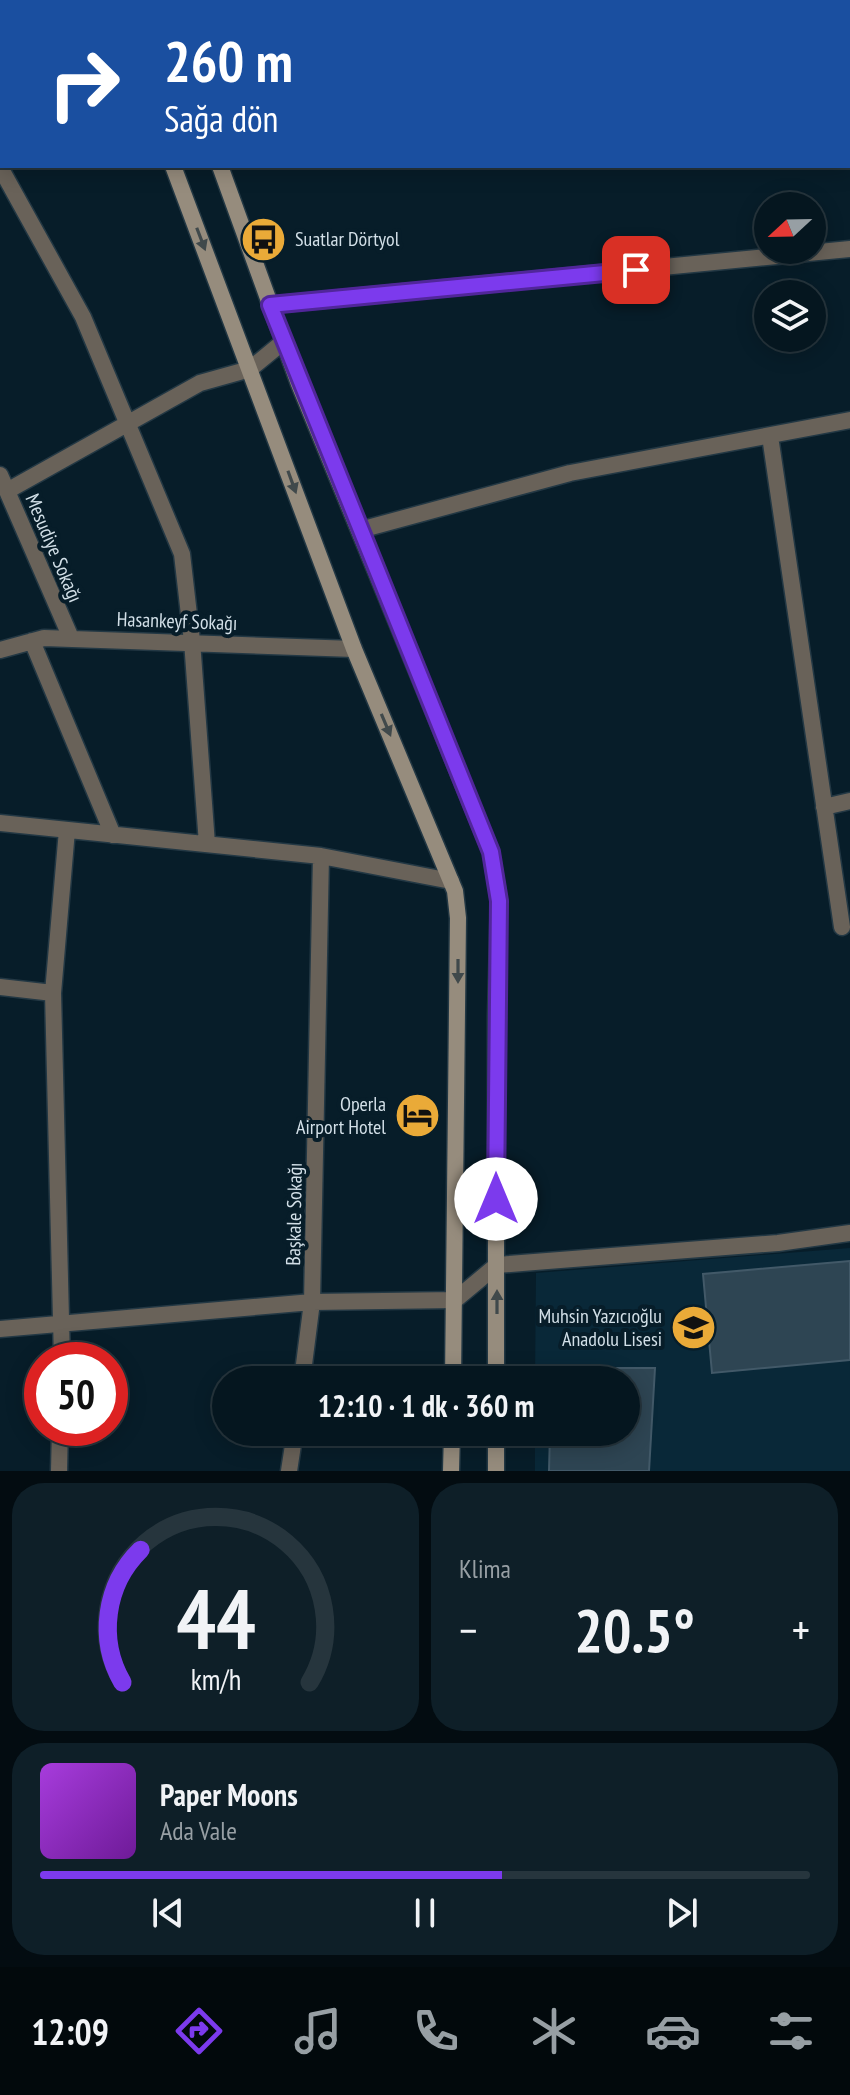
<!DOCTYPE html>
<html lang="tr">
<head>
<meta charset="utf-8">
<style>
  body { margin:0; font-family:"PT Sans Narrow",sans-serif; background:#0e1f28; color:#f1f3f6; height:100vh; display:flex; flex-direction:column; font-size:30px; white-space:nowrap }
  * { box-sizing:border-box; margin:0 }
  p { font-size:26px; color:#979fa4 }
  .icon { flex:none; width:44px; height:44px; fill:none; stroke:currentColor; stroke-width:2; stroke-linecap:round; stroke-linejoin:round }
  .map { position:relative; height:1471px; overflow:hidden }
  .drawer { display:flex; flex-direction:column; gap:12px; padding:12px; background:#030c11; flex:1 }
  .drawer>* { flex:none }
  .top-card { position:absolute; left:0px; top:0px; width:850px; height:168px; box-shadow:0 4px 20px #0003,0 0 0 2px #26353d; background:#1a4fa0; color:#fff; overflow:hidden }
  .needle { width:52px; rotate:248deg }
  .fabs { position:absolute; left:754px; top:192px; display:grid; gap:16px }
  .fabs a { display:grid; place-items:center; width:72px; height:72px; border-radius:50%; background:#05161f; box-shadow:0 4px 20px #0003,0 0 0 2px #26353d; font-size:40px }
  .speed { position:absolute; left:24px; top:1342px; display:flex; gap:16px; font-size:40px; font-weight:700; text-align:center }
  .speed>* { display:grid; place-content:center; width:104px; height:104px; border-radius:50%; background:#05161f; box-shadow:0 4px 20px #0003,0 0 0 2px #26353d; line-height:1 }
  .speed .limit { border:12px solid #d22; background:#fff; color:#111 }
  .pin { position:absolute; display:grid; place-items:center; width:68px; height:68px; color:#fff; margin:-34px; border-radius:16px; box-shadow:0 4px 12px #0006 }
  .me { position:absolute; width:88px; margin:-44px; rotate:0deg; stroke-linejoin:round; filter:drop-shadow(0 0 6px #0008) }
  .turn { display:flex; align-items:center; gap:28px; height:168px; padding:0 32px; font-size:36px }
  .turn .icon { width:104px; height:104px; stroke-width:2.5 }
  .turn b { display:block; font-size:56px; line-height:68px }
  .big { font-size:60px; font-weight:600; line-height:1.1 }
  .drawer .tile { flex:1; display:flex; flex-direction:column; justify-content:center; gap:12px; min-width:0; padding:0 28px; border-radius:32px; background:#0e1f28 }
  .drawer .dial { align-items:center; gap:0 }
  .dial svg { height:208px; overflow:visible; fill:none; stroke:#26353d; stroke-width:7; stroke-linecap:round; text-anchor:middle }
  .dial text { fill:#f1f3f6; stroke:none }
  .song { display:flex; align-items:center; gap:24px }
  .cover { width:96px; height:96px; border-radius:12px; background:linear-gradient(135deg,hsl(280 70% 55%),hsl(280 70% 35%)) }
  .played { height:8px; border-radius:4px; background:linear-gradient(90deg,#7c3aed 60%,#26353d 60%) }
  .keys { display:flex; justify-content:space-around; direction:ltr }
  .heat { display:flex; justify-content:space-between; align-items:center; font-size:44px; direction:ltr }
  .drawer .tiles { flex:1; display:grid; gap:12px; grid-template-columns:1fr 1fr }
  .tile:last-child { grid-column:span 2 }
  .trip { position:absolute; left:212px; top:1366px; width:428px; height:80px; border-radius:40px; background:#05161f; box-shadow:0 4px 20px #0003,0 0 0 2px #26353d; font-weight:600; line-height:80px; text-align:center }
  .tabs { display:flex; height:128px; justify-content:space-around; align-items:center; background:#02090c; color:#979fa4 }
  .tabs .icon { width:56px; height:56px }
  .tabs .active { color:#7c3aed }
  .tabs b { font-size:36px; color:#f1f3f6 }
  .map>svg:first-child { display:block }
</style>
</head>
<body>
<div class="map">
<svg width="850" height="1471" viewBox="0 0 850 1471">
  <rect width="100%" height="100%" fill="#071d29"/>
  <path fill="#092838" d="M850 1248V1471H535V1432H626V1380H535L536 1273Z"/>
  <path fill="#2e4553" stroke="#425968" stroke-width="2" d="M850 1261V1360L712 1373 703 1274Z
    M551 1368H655L649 1471H549L550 1432H626V1380H551Z"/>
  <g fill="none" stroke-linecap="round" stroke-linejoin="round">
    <defs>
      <path id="street" d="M611 0 612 2
        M814 0 815 2
        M0 167 83 317 182 554 192 641 207 844
        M270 305 850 249
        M770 436 842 927
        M0 475 71 638
        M7 491 200 383 250 369 283 342
        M360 530 570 473 850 420
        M32 641 113 835
        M0 650 44 638 354 649
        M824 807 850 801
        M0 823 321 856 451 881
        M0 987 53 993
        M0 1329 312 1302 455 1300 497 1265 778 1243 850 1233
        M62 1360 53 993 67 830
        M302 1380 312 1302 321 856
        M59 1471 60 1428
        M289 1471 295 1432"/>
      <path id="secondary" d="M120 0 121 2
        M170 0V2
        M848 33H850
        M0 115 2 114
        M173 166 354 649 455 891 458 918 453 1380
        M220 166 299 384 491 852 499 901 496 1016V1380
        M451 1471 452 1432
        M496 1471V1432"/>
    </defs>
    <use href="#street" stroke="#233844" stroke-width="19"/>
    <use href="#secondary" stroke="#233844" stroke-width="19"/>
    <use href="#street" stroke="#696259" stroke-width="16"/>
    <use href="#secondary" stroke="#968c7d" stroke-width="16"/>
  </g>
  <defs><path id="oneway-solid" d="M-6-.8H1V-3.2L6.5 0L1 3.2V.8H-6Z" transform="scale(2)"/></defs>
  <g fill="#40494b">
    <use href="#oneway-solid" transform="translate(201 239) rotate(69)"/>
    <use href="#oneway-solid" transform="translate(292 482) rotate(70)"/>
    <use href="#oneway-solid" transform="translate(386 725) rotate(67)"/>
    <use href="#oneway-solid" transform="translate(458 971) rotate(90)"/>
    <use href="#oneway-solid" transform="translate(497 1302) rotate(-90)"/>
  </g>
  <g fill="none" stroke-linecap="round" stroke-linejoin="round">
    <defs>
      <path id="route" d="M496 1199 499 901 491 852 270 305 636 270"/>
    </defs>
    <use href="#route" stroke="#51269a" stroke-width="20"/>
    <use href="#route" stroke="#7c3aed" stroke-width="14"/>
  </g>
  <defs>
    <symbol id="bus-disc" viewBox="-11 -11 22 22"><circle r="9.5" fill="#eaaa38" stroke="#071d29"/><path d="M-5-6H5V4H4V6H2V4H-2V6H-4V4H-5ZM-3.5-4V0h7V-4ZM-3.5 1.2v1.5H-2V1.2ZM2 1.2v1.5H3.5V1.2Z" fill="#111"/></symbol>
    <symbol id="hotel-disc" viewBox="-11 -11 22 22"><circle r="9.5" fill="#eaaa38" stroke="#071d29"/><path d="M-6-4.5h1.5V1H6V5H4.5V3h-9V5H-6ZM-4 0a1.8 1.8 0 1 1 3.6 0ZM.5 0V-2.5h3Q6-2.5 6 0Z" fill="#111"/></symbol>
    <symbol id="school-disc" viewBox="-11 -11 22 22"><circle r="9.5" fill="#eaaa38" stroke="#071d29"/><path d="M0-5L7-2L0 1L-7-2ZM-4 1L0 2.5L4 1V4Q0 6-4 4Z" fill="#111"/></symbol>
  </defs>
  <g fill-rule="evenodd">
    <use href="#bus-disc" x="238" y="214" width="51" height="51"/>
    <use href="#hotel-disc" x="392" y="1090" width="51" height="51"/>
    <use href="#school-disc" x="668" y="1302" width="51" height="51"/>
  </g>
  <g text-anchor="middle" stroke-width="8" stroke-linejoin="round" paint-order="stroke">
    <g font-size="20" fill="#d2dfe7" stroke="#071d29" text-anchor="end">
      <text x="295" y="246" text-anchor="start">Suatlar Dörtyol</text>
      <text x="386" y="1111">Operla<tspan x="386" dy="23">Airport Hotel</tspan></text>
      <text x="662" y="1323">Muhsin Yazıcıoğlu<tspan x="662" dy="23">Anadolu Lisesi</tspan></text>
    </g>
    <g font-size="20" fill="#d2dfe7" stroke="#071d29">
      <text transform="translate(54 548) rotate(67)" y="7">Mesudiye Sokağı</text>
      <text transform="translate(177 621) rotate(2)" y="7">Hasankeyf Sokağı</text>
      <text transform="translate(294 1214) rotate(-89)" y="7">Başkale Sokağı</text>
    </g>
  </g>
</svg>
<div class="fabs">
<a><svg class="needle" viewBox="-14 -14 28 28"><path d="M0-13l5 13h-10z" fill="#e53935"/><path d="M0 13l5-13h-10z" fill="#979fa4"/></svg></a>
<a><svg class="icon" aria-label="layers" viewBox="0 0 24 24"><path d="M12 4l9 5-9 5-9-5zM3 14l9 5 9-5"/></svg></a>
</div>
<div class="speed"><div class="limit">50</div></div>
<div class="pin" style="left:636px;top:270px;background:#d93025"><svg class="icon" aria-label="arrive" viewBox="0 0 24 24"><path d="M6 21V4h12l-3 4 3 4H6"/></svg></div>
<svg class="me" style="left:496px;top:1199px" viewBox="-20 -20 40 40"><circle r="19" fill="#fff"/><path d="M0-13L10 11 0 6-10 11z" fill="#7c3aed"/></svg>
<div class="trip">12:10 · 1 dk · 360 m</div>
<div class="top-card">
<div class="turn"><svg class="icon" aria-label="right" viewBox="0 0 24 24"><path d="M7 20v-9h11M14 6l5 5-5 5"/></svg><div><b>260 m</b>Sağa dön</div></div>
</div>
</div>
<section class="drawer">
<div class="tiles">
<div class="tile dial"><svg viewBox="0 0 100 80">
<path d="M14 69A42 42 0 1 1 86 69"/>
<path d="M14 69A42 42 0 0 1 21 18" stroke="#7c3aed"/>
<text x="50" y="56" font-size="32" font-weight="700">44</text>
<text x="50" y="72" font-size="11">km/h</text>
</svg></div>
<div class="tile"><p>Klima</p>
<div class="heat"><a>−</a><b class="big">20.5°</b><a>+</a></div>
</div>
<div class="tile">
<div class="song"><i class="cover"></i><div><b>Paper Moons</b><p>Ada Vale</p></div></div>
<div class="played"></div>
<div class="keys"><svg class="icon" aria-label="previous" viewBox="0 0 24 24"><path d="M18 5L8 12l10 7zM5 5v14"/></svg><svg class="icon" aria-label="pause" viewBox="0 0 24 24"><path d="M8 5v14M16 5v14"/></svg><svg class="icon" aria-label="next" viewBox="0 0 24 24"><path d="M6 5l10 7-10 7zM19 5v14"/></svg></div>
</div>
</div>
</section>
<nav class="tabs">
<b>12:09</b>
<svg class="icon active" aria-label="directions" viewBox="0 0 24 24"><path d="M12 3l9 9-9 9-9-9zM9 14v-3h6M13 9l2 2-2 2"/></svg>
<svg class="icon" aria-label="music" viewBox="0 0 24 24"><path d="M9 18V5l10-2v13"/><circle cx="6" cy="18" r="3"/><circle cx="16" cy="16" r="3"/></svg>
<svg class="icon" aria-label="phone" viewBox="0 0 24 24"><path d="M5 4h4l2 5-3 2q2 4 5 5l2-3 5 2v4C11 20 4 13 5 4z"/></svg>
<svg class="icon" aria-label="climate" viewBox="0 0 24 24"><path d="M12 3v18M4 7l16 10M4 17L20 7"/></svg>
<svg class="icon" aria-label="car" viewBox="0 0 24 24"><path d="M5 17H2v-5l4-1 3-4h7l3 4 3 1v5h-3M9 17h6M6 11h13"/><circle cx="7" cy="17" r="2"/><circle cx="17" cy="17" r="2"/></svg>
<svg class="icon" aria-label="filters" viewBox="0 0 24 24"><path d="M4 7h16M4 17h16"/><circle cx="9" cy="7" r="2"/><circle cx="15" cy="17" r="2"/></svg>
</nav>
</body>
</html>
